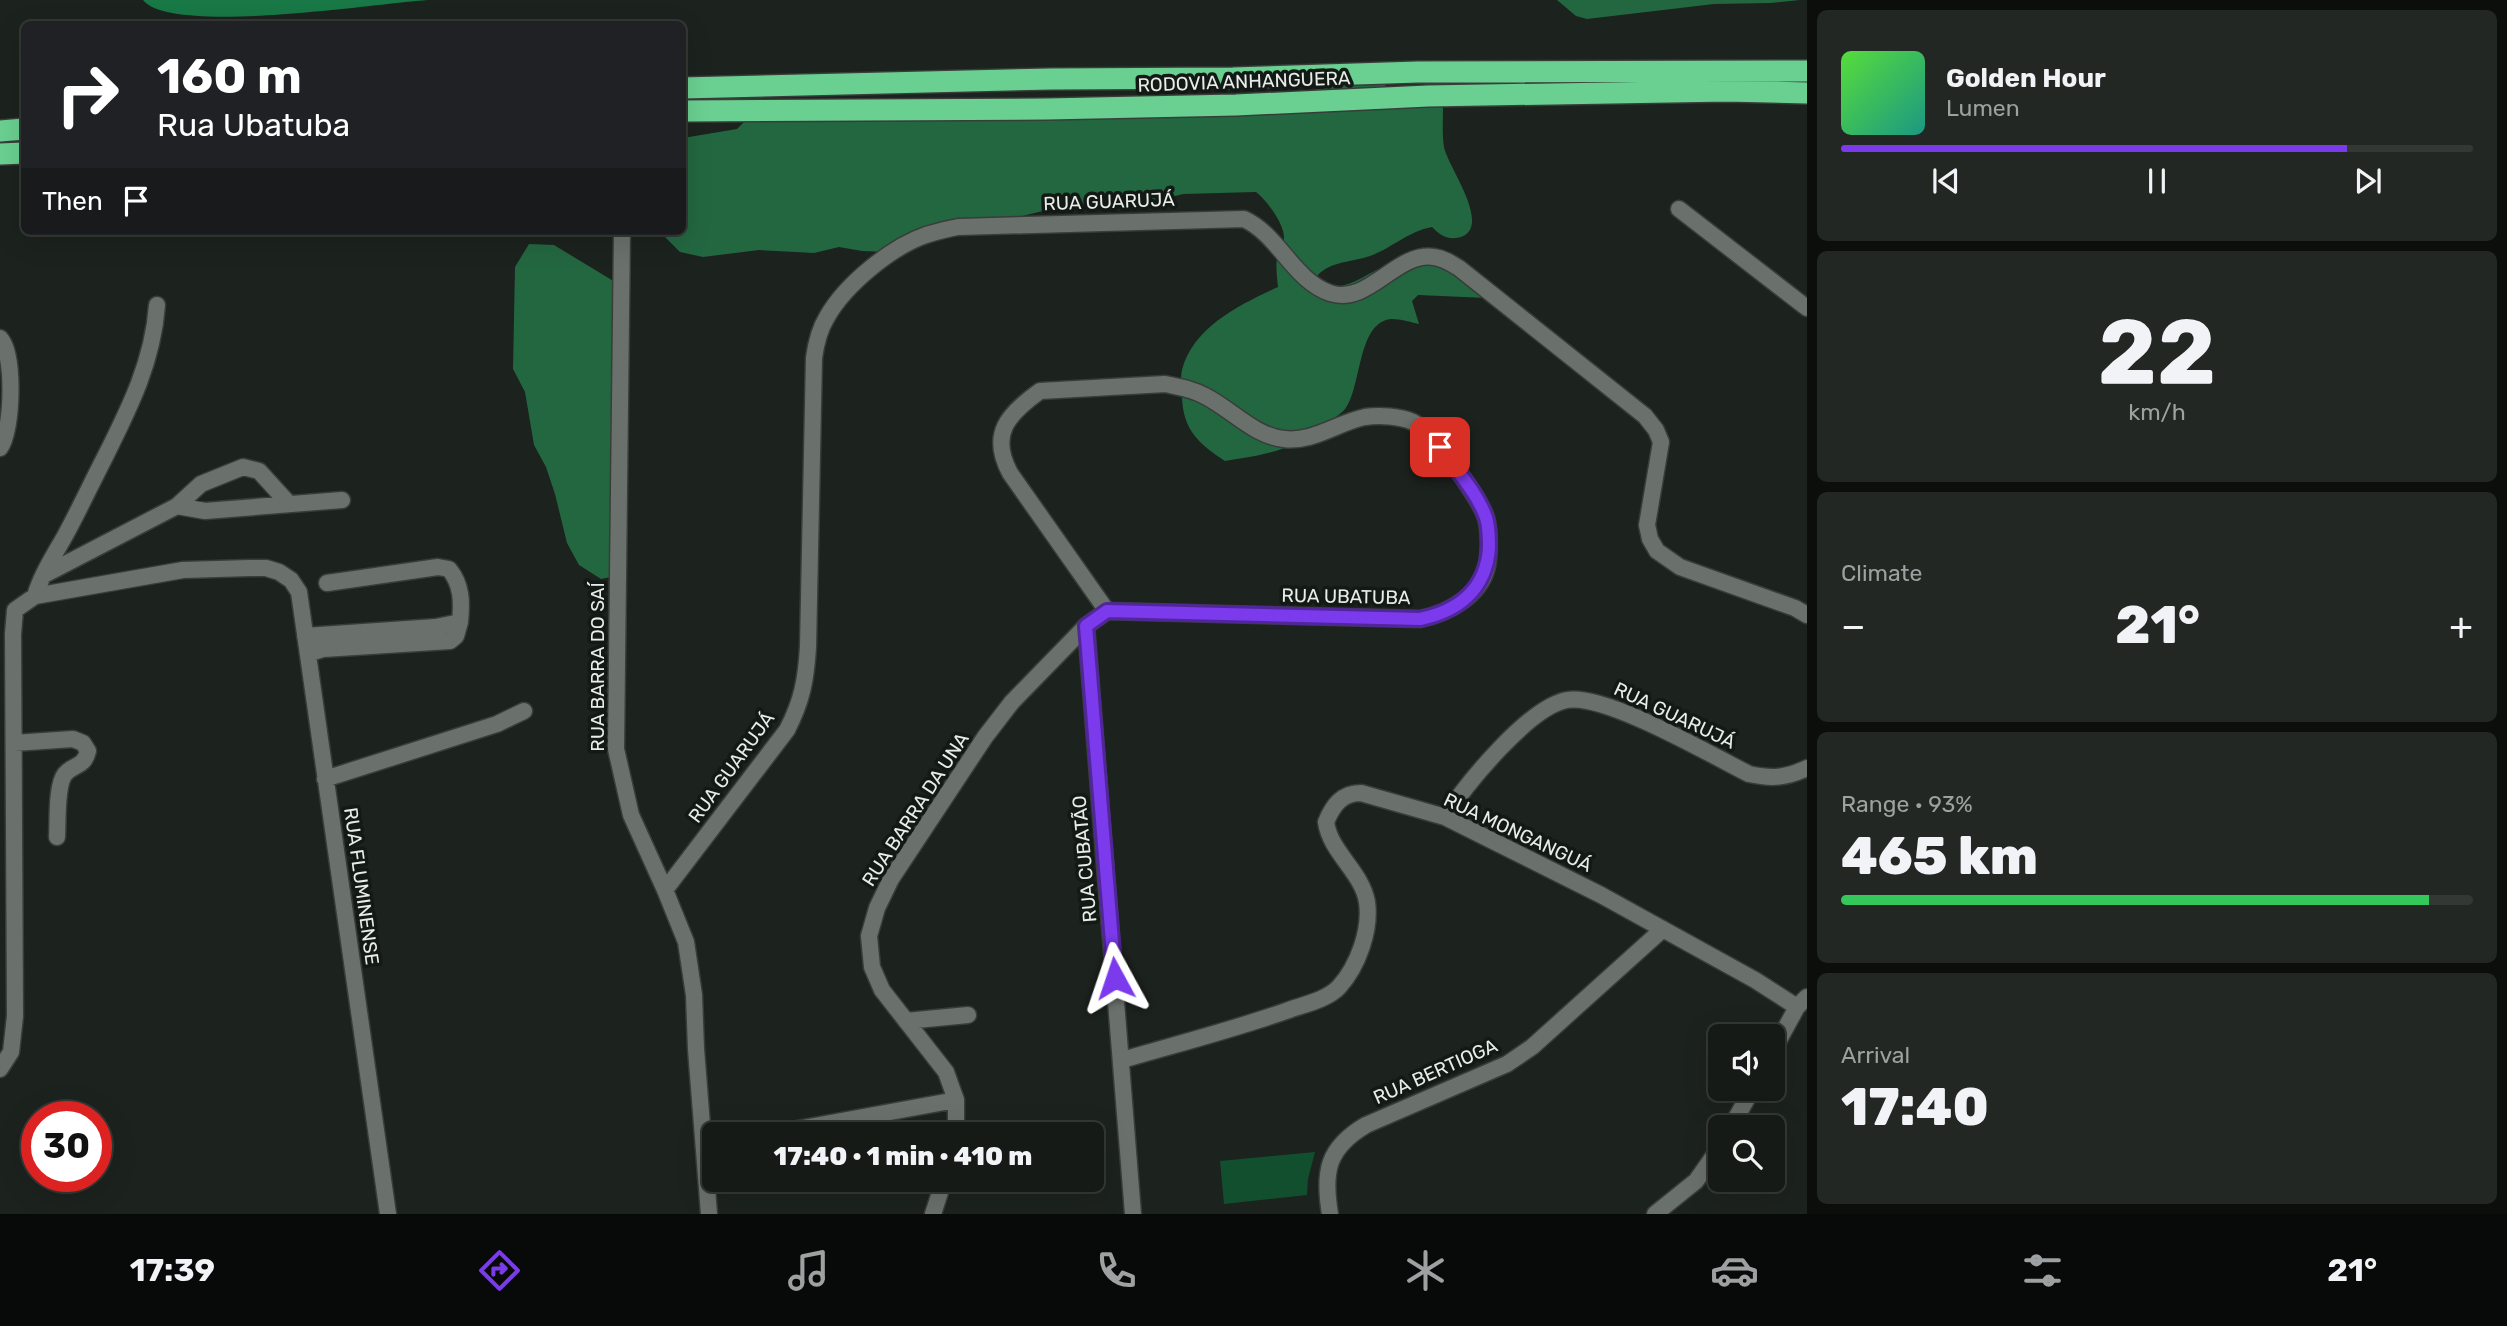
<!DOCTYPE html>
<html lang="en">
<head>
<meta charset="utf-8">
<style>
  body { margin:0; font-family:Rubik,sans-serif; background:#222723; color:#f1f3f6; height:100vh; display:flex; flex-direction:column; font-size:26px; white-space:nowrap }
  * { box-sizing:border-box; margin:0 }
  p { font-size:23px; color:#9da1a1 }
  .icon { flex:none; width:38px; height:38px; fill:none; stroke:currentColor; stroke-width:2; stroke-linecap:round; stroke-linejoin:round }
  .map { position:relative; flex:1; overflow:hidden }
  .side { display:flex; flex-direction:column; gap:10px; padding:10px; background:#0c0e0c; width:700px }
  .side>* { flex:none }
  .top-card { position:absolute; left:21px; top:21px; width:665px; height:214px; border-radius:10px; box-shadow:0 7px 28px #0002,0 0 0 2px #343835; background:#202124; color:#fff; overflow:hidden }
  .controls { position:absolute; left:1708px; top:1024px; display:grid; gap:14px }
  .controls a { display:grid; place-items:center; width:77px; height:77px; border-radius:10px; background:#151a16; box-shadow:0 7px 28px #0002,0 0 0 2px #343835; font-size:35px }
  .speed { position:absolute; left:21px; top:1101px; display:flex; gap:14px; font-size:35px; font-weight:700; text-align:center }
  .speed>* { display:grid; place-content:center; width:91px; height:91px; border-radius:50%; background:#151a16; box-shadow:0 7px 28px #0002,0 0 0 2px #343835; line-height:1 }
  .speed .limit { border:10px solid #d22; background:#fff; color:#111 }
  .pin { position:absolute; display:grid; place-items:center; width:60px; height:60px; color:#fff; margin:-30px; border-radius:14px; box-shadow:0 4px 10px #0006 }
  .me { position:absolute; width:77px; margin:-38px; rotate:355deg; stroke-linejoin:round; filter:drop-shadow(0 0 5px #0008) }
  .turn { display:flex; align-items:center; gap:24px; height:147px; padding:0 21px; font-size:32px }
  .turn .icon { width:91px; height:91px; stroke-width:2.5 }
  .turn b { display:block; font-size:49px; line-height:60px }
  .then { display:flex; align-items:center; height:66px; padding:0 21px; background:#0003; gap:14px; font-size:26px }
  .big { font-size:52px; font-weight:800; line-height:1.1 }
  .side .tile { flex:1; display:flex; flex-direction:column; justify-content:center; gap:10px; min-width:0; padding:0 24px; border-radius:10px; background:#222723 }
  .side .dial { align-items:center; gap:0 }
  .dial b { font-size:91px; line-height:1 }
  .song { display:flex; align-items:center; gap:21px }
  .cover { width:84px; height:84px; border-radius:10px; background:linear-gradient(135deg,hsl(110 70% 55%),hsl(170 70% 35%)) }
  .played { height:7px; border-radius:4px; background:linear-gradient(90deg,#7c3aed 80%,#343835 80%) }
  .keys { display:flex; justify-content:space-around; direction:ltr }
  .heat { display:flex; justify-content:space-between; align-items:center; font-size:38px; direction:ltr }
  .charge { height:10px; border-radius:5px; background:linear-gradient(90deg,#34c759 93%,#343835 0) }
  .trip { position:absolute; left:702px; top:1122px; width:402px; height:70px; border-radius:10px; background:#151a16; box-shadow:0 7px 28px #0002,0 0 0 2px #343835; font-weight:800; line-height:70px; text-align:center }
  .tabs { display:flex; height:112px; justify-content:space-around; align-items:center; background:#080a09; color:#9da1a1 }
  .tabs .icon { width:49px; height:49px }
  .tabs .active { color:#7c3aed }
  .tabs b { font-size:32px; color:#f1f3f6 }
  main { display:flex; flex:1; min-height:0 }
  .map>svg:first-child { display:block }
</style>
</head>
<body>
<main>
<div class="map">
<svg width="1807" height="1214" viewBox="0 0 1807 1214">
  <rect width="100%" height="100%" fill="#1c221e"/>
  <path fill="#124f2e" d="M1315 1152 1308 1179 1307 1195 1224 1204 1220 1161Z"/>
  <path fill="#236740" d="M1557 0H1800L1771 3 1714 4 1587 19 1576 16Z
    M1369 81C1390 82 1394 96 1410 99 1426 103 1427 98 1443 108 1443 121 1442 134 1444 147 1447 166 1497 232 1456 238 1445 239 1439 234 1432 227 1409 231 1392 248 1370 256 1353 262 1331 261 1318 275V284C1344 295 1367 272 1390 264 1403 260 1420 260 1434 258L1487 298 1418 295 1412 301 1419 324C1411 322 1400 319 1392 319 1357 321 1362 387 1345 409 1340 415 1331 420 1324 425 1288 452 1268 454 1225 461 1199 444 1183 430 1182 397 1182 388 1180 378 1182 370 1193 327 1241 304 1278 287 1277 276 1275 264 1278 254 1279 249 1283 244 1284 239 1285 224 1267 201 1256 192L1183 194 1140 205 1106 204 1055 208 1001 221 961 225 888 252 862 251 839 247 814 253 759 250 703 257 680 252 659 231H682L683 138 737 129 746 120 1216 106 1272 93H1295Z
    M529 244 554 245 620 285 625 574 601 579 579 565 567 543 555 494 546 467 534 445 525 392 513 369 515 267Z"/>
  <path fill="#187846" d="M143 0H428C380 3 171 36 143 0Z"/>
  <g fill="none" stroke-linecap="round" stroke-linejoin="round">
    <defs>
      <path id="minor" d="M1679 209 1807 308
        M622 231 616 749 631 815 665 890 686 942 694 995 696 1049 709 1214
        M0 338C15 354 13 430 0 448
        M1165 384C1179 387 1193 389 1205 396 1231 409 1254 436 1284 439 1312 443 1339 422 1365 417 1379 415 1400 416 1413 422 1432 431 1480 498 1486 518 1490 532 1489 547 1488 560 1485 594 1449 613 1420 619L1107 611 1010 473C989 434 1008 414 1040 391Z
        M177 506 205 511 342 500
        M44 575 177 506 201 484 243 467 259 471 289 504
        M35 596C42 573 55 554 66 534 80 508 92 482 105 457 130 407 153 361 157 305
        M1086 626 1133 1214
        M305 636 436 627 460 622C462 602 462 585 449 569L438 567 327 583
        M308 654 323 649 450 641 456 636 460 622
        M14 743 73 739 83 743 88 751C84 768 73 764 65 774 56 785 58 822 57 837
        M325 779 497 724 524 711
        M1445 817C1466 784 1529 707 1567 700 1605 693 1711 755 1749 774 1772 779 1786 778 1807 768
        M665 890 787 730C802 701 806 680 808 647L814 358C816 343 819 330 827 317 845 285 891 247 926 235 936 232 947 229 958 227L1244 219C1279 235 1293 280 1330 293 1369 306 1396 251 1434 257 1443 258 1451 263 1459 268L1645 416 1656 430 1661 442 1647 525 1650 539 1657 551 1680 567 1795 608 1807 615
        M906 1021 968 1015
        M1773 1051 1797 1007 1807 997
        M1122 1060C1177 1044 1232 1030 1286 1011 1302 1005 1327 1000 1339 987 1358 966 1371 930 1367 902 1362 872 1330 852 1326 822 1333 805 1342 793 1361 793L1445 817 1601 895 1755 980 1797 1007
        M0 1069 11 1052 15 1016 13 634 15 610 35 596 183 570 250 568H266L279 572 291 580 299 592 388 1214
        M1731 1127 1753 1088
        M770 1134 956 1100
        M956 1134V1100L946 1072 882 990 872 967 869 936 877 908 891 879 985 737 1012 702 1086 626 1107 611
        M933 1214 944 1180
        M1330 1214C1323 1172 1327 1148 1366 1125L1507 1064 1532 1047 1663 929
        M1655 1214 1696 1181 1720 1147"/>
      <path id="highway" d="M682 88 1051 79 1233 78 1418 72 1807 71
        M682 111 1047 109 1236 105 1428 96 1727 91 1807 93
        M0 131 24 129
        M0 154 24 153"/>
    </defs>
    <use href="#minor" stroke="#393d3a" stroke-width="19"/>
    <use href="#highway" stroke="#393d3a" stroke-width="24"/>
    <use href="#minor" stroke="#6a716c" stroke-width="16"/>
    <use href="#highway" stroke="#6ad091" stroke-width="21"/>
  </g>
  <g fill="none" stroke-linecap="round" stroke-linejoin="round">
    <defs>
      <path id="route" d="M1115 978 1086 626 1107 611 1420 619C1459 611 1486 589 1489 548 1489 538 1489 524 1485 515 1476 491 1455 469 1440 447"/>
    </defs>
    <use href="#route" stroke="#51269a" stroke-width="18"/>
    <use href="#route" stroke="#7c3aed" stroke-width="12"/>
  </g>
  <g text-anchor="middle" stroke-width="7" stroke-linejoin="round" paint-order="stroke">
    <g font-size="19" fill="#e9edea" stroke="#131915">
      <text transform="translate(1244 81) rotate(-2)" y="7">RODOVIA ANHANGUERA</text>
      <text transform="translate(1109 201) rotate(-2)" y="7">RUA GUARUJÁ</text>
      <text transform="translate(1346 596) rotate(1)" y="7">RUA UBATUBA</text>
      <text transform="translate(597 667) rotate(-90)" y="7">RUA BARRA DO SAÍ</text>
      <text transform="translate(1675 715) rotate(25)" y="7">RUA GUARUJÁ</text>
      <text transform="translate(731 767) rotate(-54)" y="7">RUA GUARUJÁ</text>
      <text transform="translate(915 809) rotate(-57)" y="7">RUA BARRA DA UNA</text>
      <text transform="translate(1518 832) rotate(25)" y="7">RUA MONGANGUÁ</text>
      <text transform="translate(1084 859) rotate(-95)" y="7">RUA CUBATÃO</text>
      <text transform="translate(362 886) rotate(82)" y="7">RUA FLUMINENSE</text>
      <text transform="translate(1435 1071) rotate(-24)" y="7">RUA BERTIOGA</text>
    </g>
  </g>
</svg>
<div class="controls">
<a><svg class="icon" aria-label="sound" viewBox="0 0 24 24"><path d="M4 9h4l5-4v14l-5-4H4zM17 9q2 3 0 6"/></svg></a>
<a><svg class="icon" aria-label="search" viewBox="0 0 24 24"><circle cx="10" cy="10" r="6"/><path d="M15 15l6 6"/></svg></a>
</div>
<div class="speed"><div class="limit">30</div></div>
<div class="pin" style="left:1440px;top:447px;background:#d93025"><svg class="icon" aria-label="arrive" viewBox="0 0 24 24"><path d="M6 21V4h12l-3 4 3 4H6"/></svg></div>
<svg class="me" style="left:1115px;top:978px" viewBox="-20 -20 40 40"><path d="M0-17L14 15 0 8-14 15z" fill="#7c3aed" stroke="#fff" stroke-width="4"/></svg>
<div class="trip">17:40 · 1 min · 410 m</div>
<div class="top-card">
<div class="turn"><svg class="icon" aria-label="right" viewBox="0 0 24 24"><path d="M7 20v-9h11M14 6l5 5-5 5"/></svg><div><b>160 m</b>Rua Ubatuba</div></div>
<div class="then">Then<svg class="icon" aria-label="arrive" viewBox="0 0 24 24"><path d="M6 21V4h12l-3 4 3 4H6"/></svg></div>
</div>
</div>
<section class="side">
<div class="tile">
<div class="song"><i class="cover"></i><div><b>Golden Hour</b><p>Lumen</p></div></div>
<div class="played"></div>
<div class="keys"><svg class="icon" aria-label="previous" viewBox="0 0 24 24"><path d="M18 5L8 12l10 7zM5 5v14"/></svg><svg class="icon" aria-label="pause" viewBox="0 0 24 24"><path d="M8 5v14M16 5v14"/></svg><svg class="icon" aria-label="next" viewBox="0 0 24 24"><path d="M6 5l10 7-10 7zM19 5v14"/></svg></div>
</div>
<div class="tile dial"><b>22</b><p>km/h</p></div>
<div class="tile"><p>Climate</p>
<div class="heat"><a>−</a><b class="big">21°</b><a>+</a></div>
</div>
<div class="tile"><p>Range · 93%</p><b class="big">465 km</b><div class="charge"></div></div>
<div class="tile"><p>Arrival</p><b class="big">17:40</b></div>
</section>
</main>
<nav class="tabs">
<b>17:39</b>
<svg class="icon active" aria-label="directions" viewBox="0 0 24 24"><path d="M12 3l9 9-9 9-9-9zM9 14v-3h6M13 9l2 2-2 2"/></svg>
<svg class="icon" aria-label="music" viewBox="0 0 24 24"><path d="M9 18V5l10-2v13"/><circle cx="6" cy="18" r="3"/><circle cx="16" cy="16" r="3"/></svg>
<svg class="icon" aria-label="phone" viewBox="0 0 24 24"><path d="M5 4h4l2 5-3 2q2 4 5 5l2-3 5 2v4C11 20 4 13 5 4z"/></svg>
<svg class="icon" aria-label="climate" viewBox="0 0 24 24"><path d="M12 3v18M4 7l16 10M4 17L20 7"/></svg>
<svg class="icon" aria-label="car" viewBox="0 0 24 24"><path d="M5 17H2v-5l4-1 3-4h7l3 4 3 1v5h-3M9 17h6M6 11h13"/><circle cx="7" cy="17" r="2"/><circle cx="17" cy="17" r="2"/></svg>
<svg class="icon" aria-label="filters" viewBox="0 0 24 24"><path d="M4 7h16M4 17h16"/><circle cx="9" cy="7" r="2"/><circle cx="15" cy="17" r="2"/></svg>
<b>21°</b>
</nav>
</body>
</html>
